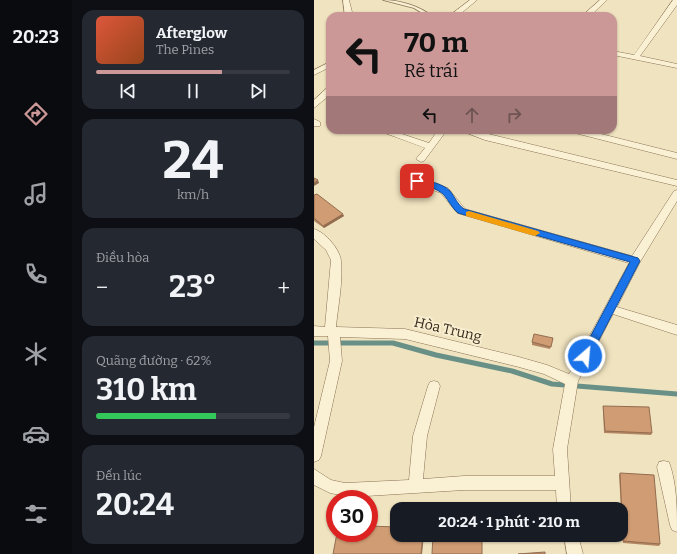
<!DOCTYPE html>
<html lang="vi">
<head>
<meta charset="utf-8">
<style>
  body { margin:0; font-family:Bitter,serif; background:#242831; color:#f1f3f6; height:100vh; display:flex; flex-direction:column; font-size:15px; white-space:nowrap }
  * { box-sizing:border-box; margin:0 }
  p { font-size:13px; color:#9ea1a6 }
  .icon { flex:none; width:22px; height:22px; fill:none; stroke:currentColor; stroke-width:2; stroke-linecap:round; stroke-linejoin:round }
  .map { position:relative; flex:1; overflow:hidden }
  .panel { display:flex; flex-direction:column; gap:10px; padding:10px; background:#0d0f14; width:242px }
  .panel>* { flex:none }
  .top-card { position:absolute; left:12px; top:12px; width:291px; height:122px; border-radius:12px; box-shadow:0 1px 3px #0004; background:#cb9797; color:#111; overflow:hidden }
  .speed { position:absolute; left:12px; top:490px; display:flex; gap:8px; font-size:20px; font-weight:700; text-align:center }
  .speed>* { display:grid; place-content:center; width:52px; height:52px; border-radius:50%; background:#171b24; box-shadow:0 1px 3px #0004; line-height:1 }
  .speed .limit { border:6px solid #d22; background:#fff; color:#111 }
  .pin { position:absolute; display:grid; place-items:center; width:34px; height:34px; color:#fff; margin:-17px; border-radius:8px; box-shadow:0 2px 6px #0006 }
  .me { position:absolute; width:44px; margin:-22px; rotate:27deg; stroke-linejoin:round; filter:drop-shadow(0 0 3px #0008) }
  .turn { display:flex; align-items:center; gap:14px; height:84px; padding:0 12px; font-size:18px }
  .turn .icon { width:52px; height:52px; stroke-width:2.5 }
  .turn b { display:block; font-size:28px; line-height:34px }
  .lanes { display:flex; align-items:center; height:38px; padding:0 12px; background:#0003; justify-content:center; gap:20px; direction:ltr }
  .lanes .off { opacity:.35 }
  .big { font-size:30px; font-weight:700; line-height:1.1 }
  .panel .tile { flex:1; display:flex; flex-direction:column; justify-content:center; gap:6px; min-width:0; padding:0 14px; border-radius:12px; background:#242831 }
  .panel .dial { align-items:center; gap:0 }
  .dial b { font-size:52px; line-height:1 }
  .song { display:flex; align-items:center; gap:12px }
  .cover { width:48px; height:48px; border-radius:6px; background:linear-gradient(135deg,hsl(10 70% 55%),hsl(20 70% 35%)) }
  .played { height:4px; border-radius:2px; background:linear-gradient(90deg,#cb9797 65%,#363941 65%) }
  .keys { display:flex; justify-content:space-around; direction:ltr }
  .heat { display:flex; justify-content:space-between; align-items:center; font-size:22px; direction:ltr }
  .charge { height:6px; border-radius:3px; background:linear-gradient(90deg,#34c759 62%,#363941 0) }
  .trip { position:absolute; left:76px; top:502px; width:238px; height:40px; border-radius:12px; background:#171b24; box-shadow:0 1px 3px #0004; font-weight:700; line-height:40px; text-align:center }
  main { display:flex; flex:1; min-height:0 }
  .dock { display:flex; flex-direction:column; width:72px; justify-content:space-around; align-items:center; background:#090b0e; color:#9ea1a6 }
  .dock .icon { width:28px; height:28px }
  .dock .current { color:#cb9797 }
  .dock b { font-size:18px; color:#f1f3f6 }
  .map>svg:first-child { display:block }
</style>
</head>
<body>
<main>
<nav class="dock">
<b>20:23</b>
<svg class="icon current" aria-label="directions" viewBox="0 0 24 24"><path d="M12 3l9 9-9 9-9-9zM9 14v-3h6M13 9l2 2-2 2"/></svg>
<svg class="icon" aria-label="music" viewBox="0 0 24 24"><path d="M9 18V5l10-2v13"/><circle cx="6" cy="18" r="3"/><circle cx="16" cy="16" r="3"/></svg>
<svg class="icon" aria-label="phone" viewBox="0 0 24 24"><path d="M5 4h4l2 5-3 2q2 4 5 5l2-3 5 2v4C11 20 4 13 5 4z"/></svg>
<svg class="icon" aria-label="climate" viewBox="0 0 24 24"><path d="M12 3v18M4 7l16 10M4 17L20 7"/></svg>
<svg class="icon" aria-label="car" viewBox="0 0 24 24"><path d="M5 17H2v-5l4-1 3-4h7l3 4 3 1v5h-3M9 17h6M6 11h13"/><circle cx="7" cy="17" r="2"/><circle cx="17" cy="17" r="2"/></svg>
<svg class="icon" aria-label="filters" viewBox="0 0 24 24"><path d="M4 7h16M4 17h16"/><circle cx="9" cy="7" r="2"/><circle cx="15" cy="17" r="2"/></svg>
</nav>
<section class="panel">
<div class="tile">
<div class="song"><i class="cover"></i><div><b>Afterglow</b><p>The Pines</p></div></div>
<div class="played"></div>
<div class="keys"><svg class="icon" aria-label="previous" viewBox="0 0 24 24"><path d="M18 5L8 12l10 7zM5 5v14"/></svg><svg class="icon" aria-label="pause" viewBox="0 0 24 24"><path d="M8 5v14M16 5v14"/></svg><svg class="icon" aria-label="next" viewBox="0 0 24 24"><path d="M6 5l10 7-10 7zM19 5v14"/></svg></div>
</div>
<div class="tile dial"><b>24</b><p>km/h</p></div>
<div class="tile"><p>Điều hòa</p>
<div class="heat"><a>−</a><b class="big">23°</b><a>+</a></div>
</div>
<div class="tile"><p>Quãng đường · 62%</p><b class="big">310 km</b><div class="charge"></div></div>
<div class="tile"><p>Đến lúc</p><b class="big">20:24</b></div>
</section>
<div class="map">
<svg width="363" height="554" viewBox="0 0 363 554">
  <rect width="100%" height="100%" fill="#f0e3bf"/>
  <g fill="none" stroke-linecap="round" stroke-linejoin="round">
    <path stroke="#699087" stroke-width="5" d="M0 343H79L122 355 198 371 238 384 363 394"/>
    <defs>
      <path id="service" d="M69 0C86 0 105 6 118 16H113L100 8Z
        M58 13 69 16 58 15Z"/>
      <path id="minor" d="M29 0H35L39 16H31Z
        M156 0H163L144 16H135Z
        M286 0H293L276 16H268Z
        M359 0H363V5L326 56 363 64V68L299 55V51L320 55Z
        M16 62V67L0 75V70Z
        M13 88H16V95L0 108V100Z
        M0 119 6 122V126H0Z
        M63 130H76L115 143 124 130H133L110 161 107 162 102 159 111 148Z
        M145 130H158L363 180V186L171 140Z
        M256 130H271L363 153V159L257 132Z
        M103 178 134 188 151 209 318 256 360 191 363 190V201L326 262 303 307 363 325V335L299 314 264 381 253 449 257 509H243L242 490H150L36 497 16 493 0 485V469L17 480 31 483 95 480 99 436 114 386 116 382 120 381 124 382 126 386 113 436 109 479 150 476H241L239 449 251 384 230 374 205 367 91 339 26 337 28 361 7 456 5 460 0 462V427L16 361 14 336H0V326L11 327 17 260 12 250 0 239V229C11 232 27 250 27 262 29 283 24 306 22 327L91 329 205 357 233 365 255 374 315 263 143 213 127 193 100 183 98 181Z
        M350 461 355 462C363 484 363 509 363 532L358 530 356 525 343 467 345 462Z
        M250 535H264L269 554H253Z"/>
    </defs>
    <use href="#service" stroke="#8a7357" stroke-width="1.5"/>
    <use href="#minor" stroke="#8a7357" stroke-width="1"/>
    <use href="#service" fill="#faf0d3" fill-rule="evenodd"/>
    <use href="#minor" fill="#faf0d3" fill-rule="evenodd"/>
  </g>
  <path fill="#b38663" d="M0 195 30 216 10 228 0 221Z
    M239 338 236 349 218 345V342Z
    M289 406 338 433 337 435 290 433 289 408Z
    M306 473 346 544 345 546 309 543 305 475Z"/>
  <path fill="#926d50" d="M4 180 5 183 0 186V183Z
    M29 214 30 216 10 228 9 226Z
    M109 535H110L108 554H107Z"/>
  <path fill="#d09c73" stroke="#926d50" d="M0 178 4 180 0 183Z
    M3 194 29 214 9 226 0 218V195Z
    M220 334 239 338 237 347 218 342Z
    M289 406 335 407 338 433 291 431Z
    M306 473 340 475 346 544 309 541Z
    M55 526 83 527V535H109L107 554H19L23 533H55Z
    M119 535H168V554H118Z
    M231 552V554H204Z"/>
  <path fill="#1a73e8" stroke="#114b97" d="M103 178C114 181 128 183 136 191 141 197 143 204 150 209L324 258 326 261 275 359 271 360 266 356 316 262 144 213C138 208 135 201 130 195 123 188 110 185 100 183L99 181Z"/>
  <path fill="#f59e0b" d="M155 211 224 231 226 233 221 236 152 216V212Z"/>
  <g text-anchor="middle" stroke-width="4" stroke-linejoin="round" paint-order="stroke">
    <g font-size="14" fill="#382a1c" stroke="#f7edcf">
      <text transform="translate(134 329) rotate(13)" y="5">Hòa Trung</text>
    </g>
  </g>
</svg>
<div class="speed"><div class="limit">30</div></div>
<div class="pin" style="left:103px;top:181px;background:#d93025"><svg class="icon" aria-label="arrive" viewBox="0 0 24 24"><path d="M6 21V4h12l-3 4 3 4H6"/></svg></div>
<svg class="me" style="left:271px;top:356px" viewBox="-20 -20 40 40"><circle r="17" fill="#1a73e8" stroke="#fff" stroke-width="3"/><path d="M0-11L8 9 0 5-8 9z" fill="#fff"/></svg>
<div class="trip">20:24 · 1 phút · 210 m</div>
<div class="top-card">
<div class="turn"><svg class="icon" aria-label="left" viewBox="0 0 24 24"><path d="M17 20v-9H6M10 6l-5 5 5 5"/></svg><div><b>70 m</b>Rẽ trái</div></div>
<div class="lanes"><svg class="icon" aria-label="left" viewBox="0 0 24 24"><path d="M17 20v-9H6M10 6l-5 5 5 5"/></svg><svg class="icon off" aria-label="ahead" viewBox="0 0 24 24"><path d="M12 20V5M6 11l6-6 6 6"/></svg><svg class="icon off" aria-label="right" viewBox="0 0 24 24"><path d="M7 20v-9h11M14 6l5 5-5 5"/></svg></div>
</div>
</div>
</main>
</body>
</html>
